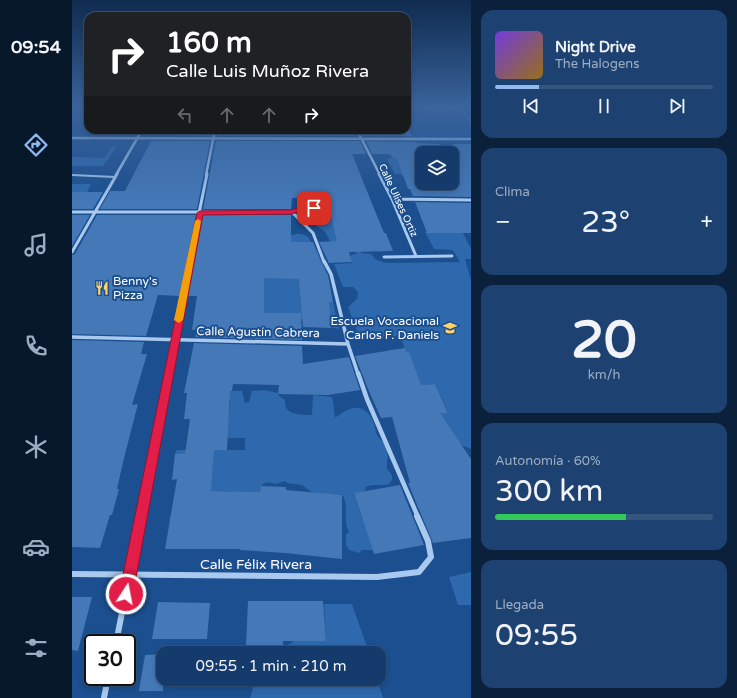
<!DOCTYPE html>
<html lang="es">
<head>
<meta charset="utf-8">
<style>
  body { margin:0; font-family:"Varela Round",sans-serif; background:#1d4271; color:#f1f3f6; height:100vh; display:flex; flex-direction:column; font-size:15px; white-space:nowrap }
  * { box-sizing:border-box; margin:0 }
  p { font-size:13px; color:#9dadc1 }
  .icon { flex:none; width:22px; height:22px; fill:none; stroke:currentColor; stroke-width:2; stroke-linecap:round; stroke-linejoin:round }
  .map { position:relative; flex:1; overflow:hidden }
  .drawer { display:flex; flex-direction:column; gap:10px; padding:10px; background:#0b203b; width:266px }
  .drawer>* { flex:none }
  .banner { position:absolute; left:12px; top:12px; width:327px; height:122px; border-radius:12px; box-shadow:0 2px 6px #0003,0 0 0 1px #33557e; background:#202124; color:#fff; overflow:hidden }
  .fabs { position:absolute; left:343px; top:146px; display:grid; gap:8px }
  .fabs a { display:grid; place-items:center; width:44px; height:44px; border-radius:8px; background:#143b6b; box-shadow:0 2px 6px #0003,0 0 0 1px #33557e; font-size:20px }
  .speed { position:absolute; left:12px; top:634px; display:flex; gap:8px; font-size:20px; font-weight:700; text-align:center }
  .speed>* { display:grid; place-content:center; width:52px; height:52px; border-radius:50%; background:#143b6b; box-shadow:0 2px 6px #0003,0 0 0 1px #33557e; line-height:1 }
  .speed .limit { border:2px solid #111; border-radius:6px; background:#fff; color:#111 }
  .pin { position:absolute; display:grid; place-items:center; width:34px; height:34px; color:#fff; margin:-17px; border-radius:8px; box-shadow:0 2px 6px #0006 }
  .me { position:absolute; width:44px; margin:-22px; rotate:11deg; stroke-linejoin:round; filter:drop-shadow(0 0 3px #0008) }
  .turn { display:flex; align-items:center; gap:14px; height:84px; padding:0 16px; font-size:18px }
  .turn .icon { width:52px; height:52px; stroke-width:2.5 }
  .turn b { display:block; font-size:28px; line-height:34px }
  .lanes { display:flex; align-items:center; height:38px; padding:0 16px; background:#0003; justify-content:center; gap:20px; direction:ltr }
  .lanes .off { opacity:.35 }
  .big { font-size:30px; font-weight:600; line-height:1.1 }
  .drawer .widget { flex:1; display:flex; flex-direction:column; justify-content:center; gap:6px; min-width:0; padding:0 14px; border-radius:12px; background:#1d4271 }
  .drawer .dial { align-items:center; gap:0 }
  .dial b { font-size:52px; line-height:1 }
  .song { display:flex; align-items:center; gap:12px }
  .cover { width:48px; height:48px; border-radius:6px; background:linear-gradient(135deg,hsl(260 70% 55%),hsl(40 70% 35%)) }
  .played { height:4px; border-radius:2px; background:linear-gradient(90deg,#90b9f0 20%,#33557e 20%) }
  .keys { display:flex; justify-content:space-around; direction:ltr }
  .heat { display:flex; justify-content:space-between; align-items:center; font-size:22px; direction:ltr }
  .charge { height:6px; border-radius:3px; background:linear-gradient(90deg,#34c759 60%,#33557e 0) }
  .trip { position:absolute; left:84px; top:646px; width:230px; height:40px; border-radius:12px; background:#143b6b; box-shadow:0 2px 6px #0003,0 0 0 1px #33557e; font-weight:600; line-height:40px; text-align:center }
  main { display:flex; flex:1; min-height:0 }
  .tabs { display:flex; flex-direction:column; width:72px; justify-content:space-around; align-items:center; background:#08182b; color:#9dadc1 }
  .tabs .icon { width:28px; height:28px }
  .tabs .on { color:#90b9f0 }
  .tabs b { font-size:18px; color:#f1f3f6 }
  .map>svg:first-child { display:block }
</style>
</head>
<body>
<main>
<nav class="tabs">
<b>09:54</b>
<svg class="icon on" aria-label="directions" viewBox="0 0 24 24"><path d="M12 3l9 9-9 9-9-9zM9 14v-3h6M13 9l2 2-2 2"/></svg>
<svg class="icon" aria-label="music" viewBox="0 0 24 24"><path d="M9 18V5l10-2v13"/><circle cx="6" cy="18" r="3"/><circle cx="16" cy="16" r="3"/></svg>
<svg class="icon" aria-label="phone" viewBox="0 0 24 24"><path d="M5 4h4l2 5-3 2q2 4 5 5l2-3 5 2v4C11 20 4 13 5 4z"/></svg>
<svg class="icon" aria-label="climate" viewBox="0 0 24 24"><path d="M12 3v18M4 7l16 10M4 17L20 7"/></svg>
<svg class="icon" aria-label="car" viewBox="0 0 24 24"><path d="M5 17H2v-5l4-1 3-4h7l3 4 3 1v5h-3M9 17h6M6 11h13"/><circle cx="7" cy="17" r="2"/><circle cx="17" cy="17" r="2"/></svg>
<svg class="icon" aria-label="filters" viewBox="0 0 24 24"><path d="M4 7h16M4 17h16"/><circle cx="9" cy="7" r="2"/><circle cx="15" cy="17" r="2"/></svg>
</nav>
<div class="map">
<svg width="399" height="698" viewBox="0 0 399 698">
  <rect width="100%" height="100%" fill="#1b4f8f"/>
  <path fill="#2e69ad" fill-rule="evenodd" d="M344 105H395L383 109H335V106Z
    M45 146 31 166H0V157L32 158 39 148Z
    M318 158H339L350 177H331L329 174H323L315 159Z
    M0 184H19L15 192H0Z
    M257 211 260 222 283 234 289 253 299 254 304 260 315 263 388 262 381 250 362 249 353 232 391 233 399 249V259H393L399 281V449L389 445 365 413 376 412 363 384 342 386 316 350 333 349 328 336 290 338 287 336 276 307 285 299 286 292 281 287H271L262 264 280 263 278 256 285 253 284 252 262 248 253 232 239 222 232 212Z
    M225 234C232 234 236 235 239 242H233L240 250H245C247 258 252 263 254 270L238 271 245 302H261L267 329 232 321 227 319 221 313H191L166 277 219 235Z
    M192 390 206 393V395L213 400C211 415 229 415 240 415L241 395 259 397 261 400 263 418C277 407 291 401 301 421 303 425 303 431 305 435 307 439 311 441 313 445 318 453 314 461 315 469L320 475V480L317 484C309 487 302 483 294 487L293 491 282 494 301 550H290L287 553 277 550 274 545V534L277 532C270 521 278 504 270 495L241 493 230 485 215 483 213 481 204 484C197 483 196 480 189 486L188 499 152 521H97L100 511 155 514 157 491H131L124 479H140L141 454H103L105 450H144L150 419 157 418 158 401 150 400 153 393 160 391H170L173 403 177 402 180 391ZM153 438H173V450H152Z
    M399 572V605H386L377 577Z
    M252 604H280L297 653H203L222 641H254Z
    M187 679H305L311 698H178L181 688Z"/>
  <path fill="#4478b7" d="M84 130H140L139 136 81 135Z
    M146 130H282L285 136H145Z
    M288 130H337L340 136H291Z
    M79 141H138L125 209H28L38 191H53Z
    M144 141H288L294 154H280L312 233H314L321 251 277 252 280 262 257 263 247 242 265 241 254 197 220 198 219 209H131Z
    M294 141 344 142 345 143 368 144 374 153H350V183H380V144H399V197L341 196 338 189H336L325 158H321L318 154H300Z
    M0 192H31L21 209H0Z
    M343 202 399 203V233H355Z
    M0 215H18L0 246Z
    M25 215H124L108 296 86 295 74 336 0 334V255L3 254Z
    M130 215H219V242H241L249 263 256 275 261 302H257L259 328 231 327 227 279 192 278V313H229L230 340 123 337 125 330H120L125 296H115Z
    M0 340 72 342 69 354H75L60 405 66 404 52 458 45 489H47L40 515H38L28 548 0 547Z
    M122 343 230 346 231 364 277 357 288 390 256 395 206 394 207 385 161 384 160 391H158L155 450H142L139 491 188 492 189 486 214 487V490L270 495V559L213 553 168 550V549H93L105 479 100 480 103 454H113L118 419H112L115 393H112Z
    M333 348 334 352H337L349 385 363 384 376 413H368L399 459V538L361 543 336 483H338L320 417 309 418 296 389 283 356Z
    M328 485 352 545 302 554 282 493Z
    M0 597H20L6 651 0 650Z
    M176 601H251L254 641H211V645H174Z
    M86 602 138 603 135 639H80Z
    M91 654V691H67L73 655Z"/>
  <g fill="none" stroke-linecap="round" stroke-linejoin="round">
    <path stroke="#a9c9ee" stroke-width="1.5" stroke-dasharray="1 1.5" stroke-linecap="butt" d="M398 105 389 109 399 122
      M335 109H389"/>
    <path stroke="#a9c9ee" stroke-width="1.5" d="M12 116 16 110"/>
    <path stroke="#a9c9ee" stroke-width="2" d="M0 175 43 177"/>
    <path stroke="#a9c9ee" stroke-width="2.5" d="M285 130 308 175
      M0 138 399 139
      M44 175 70 130
      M134 175 143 130"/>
    <path stroke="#a9c9ee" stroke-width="3" d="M307 174 320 199 344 256
      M320 199 399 200
      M0 212H220L228 209 242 208
      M220 212 241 233 252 262
      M0 252 45 174
      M312 257 380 256
      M117 262 135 174"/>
    <path stroke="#a9c9ee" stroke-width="3.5" d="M252 261 259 274 276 344 286 374
      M0 337 276 344
      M96 374 118 261"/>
    <path stroke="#a9c9ee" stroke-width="4.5" d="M286 373 295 399 346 517
      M68 517 96 373"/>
    <path stroke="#a9c9ee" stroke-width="6" d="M0 574 305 577 347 572 359 557 356 541 345 516
      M44 643 69 516
      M32 698 36 677"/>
  </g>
  <linearGradient id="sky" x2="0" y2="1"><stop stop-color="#0f2b4f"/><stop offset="0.52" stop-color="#39639b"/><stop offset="1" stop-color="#39639b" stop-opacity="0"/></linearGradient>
  <rect width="399" height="203" fill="url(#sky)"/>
  <path fill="#e11d48" stroke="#92132f" d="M242 206 246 208 245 210 229 211 220 214 131 215 61 594 59 599 54 601 49 599 47 594 125 213 128 211 219 210 228 207Z"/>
  <path fill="#f59e0b" d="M126 219 129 221 111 320 107 323 102 320 123 221Z"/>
  <defs>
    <symbol id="restaurant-bare" viewBox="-9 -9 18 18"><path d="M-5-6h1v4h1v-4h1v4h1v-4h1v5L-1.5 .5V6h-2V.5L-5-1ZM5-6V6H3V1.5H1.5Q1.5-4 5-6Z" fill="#ffd166" stroke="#1b4f8f" stroke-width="2.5" paint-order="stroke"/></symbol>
    <symbol id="school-bare" viewBox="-9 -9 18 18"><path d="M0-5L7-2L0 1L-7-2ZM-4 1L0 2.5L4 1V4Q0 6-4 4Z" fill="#ffd166" stroke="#1b4f8f" stroke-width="2.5" paint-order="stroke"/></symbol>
  </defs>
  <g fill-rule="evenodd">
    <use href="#restaurant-bare" x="20" y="278" width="20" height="20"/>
    <use href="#school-bare" x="368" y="318" width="20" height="20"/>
  </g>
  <g text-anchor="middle" stroke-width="4" stroke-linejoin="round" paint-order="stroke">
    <g font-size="10" fill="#fff" stroke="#1b4f8f">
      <text transform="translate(327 200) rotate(65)" y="4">Calle Ulises Ortiz</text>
    </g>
    <g font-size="12" fill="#fff" stroke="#1b4f8f" text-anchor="start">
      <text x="41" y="285">Benny's<tspan x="41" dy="14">Pizza</tspan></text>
      <text x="367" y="325" text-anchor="end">Escuela Vocacional<tspan x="367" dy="14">Carlos F. Daniels</tspan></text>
    </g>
    <g font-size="12" fill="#fff" stroke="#1b4f8f">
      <text transform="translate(186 332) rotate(1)" y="4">Calle Agustín Cabrera</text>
    </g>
    <g font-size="14" fill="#fff" stroke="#1b4f8f">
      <text x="184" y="569">Calle Félix Rivera</text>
    </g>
  </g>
</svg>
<div class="fabs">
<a><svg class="icon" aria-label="layers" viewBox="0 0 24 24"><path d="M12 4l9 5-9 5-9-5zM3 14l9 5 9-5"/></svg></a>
</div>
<div class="speed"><div class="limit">30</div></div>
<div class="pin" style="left:242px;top:208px;background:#d93025"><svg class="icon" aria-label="arrive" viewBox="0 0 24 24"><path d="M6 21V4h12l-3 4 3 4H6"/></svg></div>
<svg class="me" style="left:54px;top:594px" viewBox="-20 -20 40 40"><circle r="17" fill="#e11d48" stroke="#fff" stroke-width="3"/><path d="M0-11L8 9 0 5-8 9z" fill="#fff"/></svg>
<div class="trip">09:55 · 1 min · 210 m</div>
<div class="banner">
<div class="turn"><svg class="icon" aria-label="right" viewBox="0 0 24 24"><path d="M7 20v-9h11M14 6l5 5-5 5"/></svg><div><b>160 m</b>Calle Luis Muñoz Rivera</div></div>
<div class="lanes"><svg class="icon off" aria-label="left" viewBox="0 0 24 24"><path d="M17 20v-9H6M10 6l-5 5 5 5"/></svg><svg class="icon off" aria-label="ahead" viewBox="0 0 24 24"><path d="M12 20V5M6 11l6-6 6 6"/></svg><svg class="icon off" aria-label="ahead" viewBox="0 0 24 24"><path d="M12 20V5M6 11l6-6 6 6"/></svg><svg class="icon" aria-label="right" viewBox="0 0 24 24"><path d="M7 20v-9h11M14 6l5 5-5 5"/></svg></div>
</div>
</div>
<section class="drawer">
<div class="widget">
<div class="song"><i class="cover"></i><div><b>Night Drive</b><p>The Halogens</p></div></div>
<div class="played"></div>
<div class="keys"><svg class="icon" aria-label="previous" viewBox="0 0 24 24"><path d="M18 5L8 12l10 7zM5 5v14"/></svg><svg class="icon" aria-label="pause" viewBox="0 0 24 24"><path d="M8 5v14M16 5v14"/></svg><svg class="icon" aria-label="next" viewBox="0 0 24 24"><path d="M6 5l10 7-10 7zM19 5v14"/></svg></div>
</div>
<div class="widget"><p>Clima</p>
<div class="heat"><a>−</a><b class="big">23°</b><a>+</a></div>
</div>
<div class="widget dial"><b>20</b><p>km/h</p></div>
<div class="widget"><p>Autonomía · 60%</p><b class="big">300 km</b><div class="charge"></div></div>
<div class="widget"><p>Llegada</p><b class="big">09:55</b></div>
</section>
</main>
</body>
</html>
